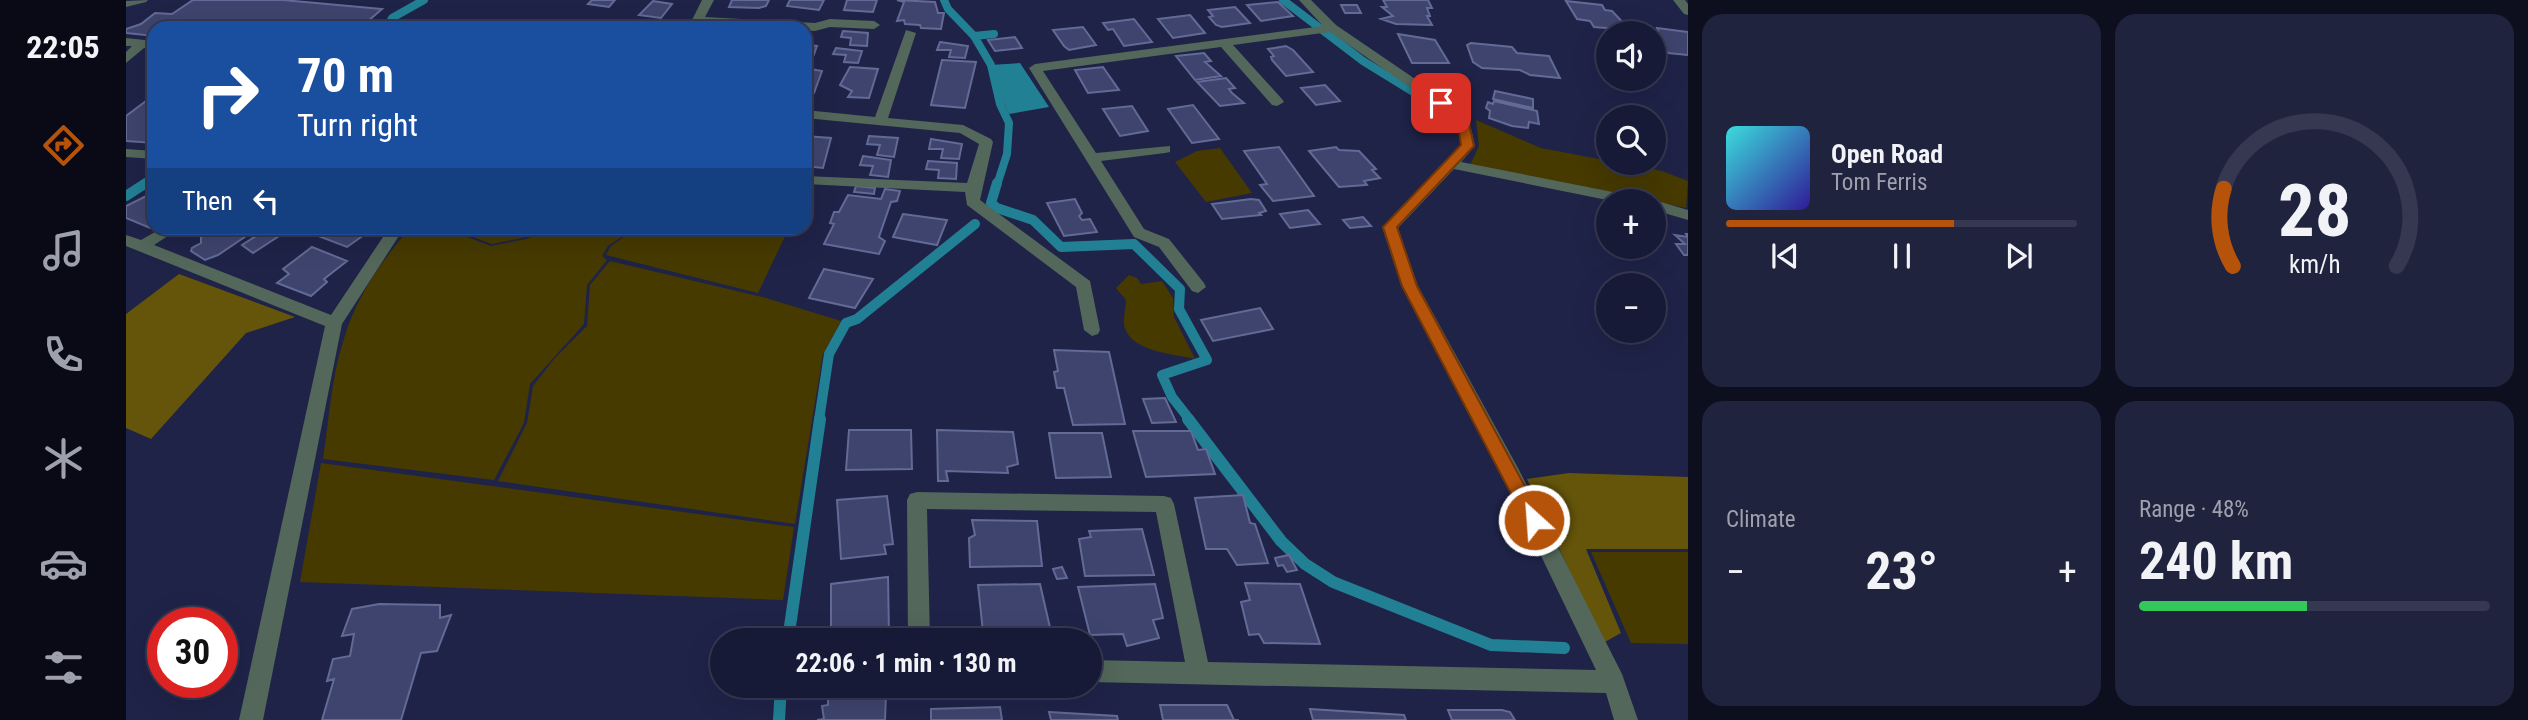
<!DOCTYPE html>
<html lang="en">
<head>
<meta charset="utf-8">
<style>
  body { margin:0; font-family:"Roboto Condensed",sans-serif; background:#20233e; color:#f1f3f6; height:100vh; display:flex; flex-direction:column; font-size:26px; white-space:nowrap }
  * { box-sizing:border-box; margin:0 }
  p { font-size:23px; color:#9ea1ad }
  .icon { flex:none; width:38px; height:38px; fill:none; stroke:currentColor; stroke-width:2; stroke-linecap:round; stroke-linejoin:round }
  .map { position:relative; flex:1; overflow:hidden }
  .drawer { display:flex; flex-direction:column; gap:14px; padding:14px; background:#0d0e1e; width:840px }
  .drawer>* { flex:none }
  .guide { position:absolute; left:21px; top:21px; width:665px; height:214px; border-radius:21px; box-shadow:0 7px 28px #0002,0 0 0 2px #363851; background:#1a4fa0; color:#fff; overflow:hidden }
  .fabs { position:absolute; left:1470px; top:21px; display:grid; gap:14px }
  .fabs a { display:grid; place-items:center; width:70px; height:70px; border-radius:50%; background:#171a36; box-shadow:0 7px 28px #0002,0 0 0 2px #363851; font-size:35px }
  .speed { position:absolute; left:21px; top:607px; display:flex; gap:14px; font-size:35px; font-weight:700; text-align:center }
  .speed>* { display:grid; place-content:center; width:91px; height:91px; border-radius:50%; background:#171a36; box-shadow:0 7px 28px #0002,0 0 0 2px #363851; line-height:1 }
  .speed .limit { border:10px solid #d22; background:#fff; color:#111 }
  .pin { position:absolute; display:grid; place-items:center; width:60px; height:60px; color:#fff; margin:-30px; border-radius:14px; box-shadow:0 4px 10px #0006 }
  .me { position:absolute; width:77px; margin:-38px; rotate:334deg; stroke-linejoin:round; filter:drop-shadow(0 0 5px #0008) }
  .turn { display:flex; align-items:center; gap:24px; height:147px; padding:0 35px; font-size:32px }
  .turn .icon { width:91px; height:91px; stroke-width:2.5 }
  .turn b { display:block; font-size:49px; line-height:60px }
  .then { display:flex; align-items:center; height:66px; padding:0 35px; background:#0003; gap:14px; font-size:26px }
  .big { font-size:52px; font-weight:700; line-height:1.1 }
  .drawer .widget { flex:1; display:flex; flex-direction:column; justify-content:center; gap:10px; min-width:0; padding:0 24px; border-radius:21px; background:#20233e }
  .drawer .dial { align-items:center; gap:0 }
  .dial svg { height:182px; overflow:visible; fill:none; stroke:#363851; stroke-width:7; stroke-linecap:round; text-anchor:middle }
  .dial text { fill:#f1f3f6; stroke:none }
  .song { display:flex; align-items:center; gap:21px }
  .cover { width:84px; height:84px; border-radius:10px; background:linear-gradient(135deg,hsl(180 70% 55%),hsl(250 70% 35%)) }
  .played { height:7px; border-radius:4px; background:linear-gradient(90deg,#b45309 65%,#363851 65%) }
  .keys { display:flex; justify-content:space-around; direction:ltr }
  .heat { display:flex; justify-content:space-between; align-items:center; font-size:38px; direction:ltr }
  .charge { height:10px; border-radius:5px; background:linear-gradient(90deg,#34c759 48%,#363851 0) }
  .drawer .tiles { flex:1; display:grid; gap:14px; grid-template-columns:repeat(2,1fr) }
  .trip { position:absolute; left:584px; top:628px; width:392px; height:70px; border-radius:35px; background:#171a36; box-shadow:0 7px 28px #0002,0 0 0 2px #363851; font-weight:700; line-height:70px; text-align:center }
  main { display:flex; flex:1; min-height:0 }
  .dock { display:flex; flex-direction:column; width:126px; justify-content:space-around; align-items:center; background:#090a16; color:#9ea1ad }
  .dock .icon { width:49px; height:49px }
  .dock .selected { color:#b45309 }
  .dock b { font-size:32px; color:#f1f3f6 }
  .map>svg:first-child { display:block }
</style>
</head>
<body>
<main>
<nav class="dock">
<b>22:05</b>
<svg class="icon selected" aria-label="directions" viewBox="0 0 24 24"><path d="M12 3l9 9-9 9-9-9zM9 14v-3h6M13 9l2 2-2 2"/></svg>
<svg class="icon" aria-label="music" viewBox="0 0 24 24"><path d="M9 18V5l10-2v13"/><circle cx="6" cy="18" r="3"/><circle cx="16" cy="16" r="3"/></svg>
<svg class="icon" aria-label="phone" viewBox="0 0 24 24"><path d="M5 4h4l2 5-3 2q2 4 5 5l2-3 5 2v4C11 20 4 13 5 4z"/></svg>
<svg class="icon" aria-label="climate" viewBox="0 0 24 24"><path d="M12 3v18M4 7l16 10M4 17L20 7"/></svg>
<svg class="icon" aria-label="car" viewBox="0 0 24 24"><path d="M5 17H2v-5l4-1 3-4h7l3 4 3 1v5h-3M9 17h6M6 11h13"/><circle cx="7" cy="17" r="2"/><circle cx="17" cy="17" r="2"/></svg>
<svg class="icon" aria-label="filters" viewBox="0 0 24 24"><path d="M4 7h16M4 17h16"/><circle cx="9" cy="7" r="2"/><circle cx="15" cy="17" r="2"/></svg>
</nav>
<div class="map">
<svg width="1562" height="720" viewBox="0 0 1562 720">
  <rect width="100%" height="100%" fill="#1f2348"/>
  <path fill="#463a00" d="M1350 120 1415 148 1536 171 1562 181 1560 208 1344 165 1353 146Z
    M1094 148 1126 193 1080 202 1049 162 1071 151Z
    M285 228H317L365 246 400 239 427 228H509L482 246 476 256 481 260 461 285 458 324 404 384 398 423 368 480 197 459C203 421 205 379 217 342 229 299 255 260 285 228Z
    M322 228H422L400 237 366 244Z
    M510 228H663L632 293 480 255 484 247Z
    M484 261 640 298 715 321 697 354 669 524 372 481 401 423 407 386 428 359 461 326 464 285Z
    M1003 275 1011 278 1015 284 1036 281 1047 298 1048 317 1069 359C1049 354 1006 352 999 328 996 321 1000 309 1000 300L990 288Z
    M195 463 668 527 657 600 174 582Z
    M1465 552H1562V644L1505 643Z"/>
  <path fill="#65550a" d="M53 274 169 317 120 333 25 439 0 428V314Z
    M1443 473 1562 477V549H1460L1495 633 1477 643 1401 479Z"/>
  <path fill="#228095" d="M894 63 923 107 883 114 878 103 874 104 865 65Z"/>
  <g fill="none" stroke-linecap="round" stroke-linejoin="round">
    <path stroke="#228095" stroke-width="8" d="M818 0 822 9 848 36 865 65 874 104 883 123 881 154 871 185
      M1157 0 1237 61 1302 101
      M261 28 266 18 298 0
      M848 36 868 34
      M17 185 28 178"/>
    <path stroke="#228095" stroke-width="10" d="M871 183 865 203 871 208 907 220 935 247 1008 244 1054 289 1053 309 1081 360 1036 375 1046 397 1064 420
      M0 196 20 183
      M693 420 703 354 720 323 731 319 849 224"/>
    <path stroke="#228095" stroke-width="12" d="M1062 419 1155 541 1179 564 1207 582 1365 645 1438 648
      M662 640 694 419
      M653 720 655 686"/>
  </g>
  <path fill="#3e446d" stroke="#626a96" stroke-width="2" d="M67 0H157L256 9 234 28H28V36L0 33V29L15 24 29 13 46 14Z
    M466 0H489L483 7 462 4Z
    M606 0H643L640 6 633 8 603 7Z
    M664 0H698L693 10 661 6Z
    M721 0H751L747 12 718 10Z
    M771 0 809 2 812 13H818L815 29 795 28 794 25 779 24 778 20 771 21 778 2Z
    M1257 0H1302L1306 8H1301L1304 16H1301L1306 25 1270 24 1255 19 1267 16 1256 7H1261Z
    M527 1 546 4 535 18 513 15Z
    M1440 1 1476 5 1479 10 1486 11 1504 30 1468 27 1464 21 1451 19Z
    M1152 2 1167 16 1135 21 1121 5Z
    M1215 5H1231L1235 13H1219Z
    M1109 7 1124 23 1096 27 1090 25 1083 17 1087 16 1082 10Z
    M1064 15 1079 33 1047 38 1032 19Z
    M1008 19 1026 42 998 46 987 29 982 30 977 23Z
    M957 27 970 45 943 50 938 46 927 30Z
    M1531 28 1562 32V55L1542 53 1527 31H1532Z
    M717 31 742 33 741 46 724 45 725 38 715 37Z
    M1272 34 1309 40 1323 63H1286Z
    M889 37 896 48 869 51 862 40Z
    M814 42 842 46 839 58 823 57 825 50H811Z
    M1345 43 1386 47 1391 53 1423 56 1434 78 1404 75 1394 70 1356 68 1347 62 1341 45Z
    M679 45 691 46 684 65H679Z
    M1160 46 1167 50 1187 72 1160 76 1146 60 1145 57 1148 56 1142 49Z
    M710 48 736 51 732 63 718 62 720 55 707 54Z
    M1078 53 1085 61 1079 62 1095 76 1069 80 1050 56Z
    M816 60 850 62 839 108 805 105Z
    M724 67 752 69 743 98 722 97 726 91 714 85Z
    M977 67 993 90 962 93 949 70Z
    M679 68 696 71 688 93 679 92Z
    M1100 78 1109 88 1103 89 1106 93 1118 103 1094 106 1071 82Z
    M1199 85 1214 101 1190 105 1175 88Z
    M1369 91 1407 99V108L1367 99Z
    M28 95V143L0 141V116Z
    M1368 101 1411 111 1413 124 1403 122 1402 128 1386 126 1363 118 1364 111 1360 108 1362 102 1367 104Z
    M1067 105 1093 139 1066 143 1042 109Z
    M1006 106 1022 131 994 136 977 109Z
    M679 136 705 138 697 168 679 166Z
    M743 136 772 138 768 157 751 155 754 145 741 144Z
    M805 139 836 144 833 159 815 158 817 149H803Z
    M1153 147 1188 196 1147 201 1134 185 1141 184 1118 151Z
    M1210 147 1213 150 1233 151 1250 169 1246 170 1254 178 1238 181 1241 185 1213 187 1183 151Z
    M737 156 765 160 762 177 744 175 747 166 734 165Z
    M802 161 831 163 830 179 812 178 813 170 800 169Z
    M730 186 749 188 748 194 728 192Z
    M759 189 774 191 771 201 765 202 753 237 759 241 753 254 698 244 708 224 704 223 708 212H713L722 195 755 199Z
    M24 194 28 195V226L24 228 0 218V206Z
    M949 199 956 213 953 216 956 220 964 219 971 232 938 236 921 203Z
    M1125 199 1133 200 1140 211 1133 213 1135 215 1096 219 1086 204Z
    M1182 210 1194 224 1164 228 1154 214Z
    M777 214 821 220 811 245 767 237Z
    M1237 217 1245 226 1224 228 1217 220Z
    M90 228H132L92 255 79 260 65 251 66 248 75 243V237Z
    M195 228H240L245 230 221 247 187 234Z
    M141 229 153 236 127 253 116 245Z
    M1560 234H1562V255H1558L1550 244H1559L1549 235 1562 237Z
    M186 247 221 261 198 279 201 282 185 296 151 283 163 274 157 269Z
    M698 269 747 279 729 308 683 298Z
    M1134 308 1147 329 1087 341 1075 320Z
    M928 350 983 352 999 424 947 425 938 388H931L928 372 932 371Z
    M1039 398 1050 422 1026 423 1017 399Z
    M723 430H785L786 469 720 470Z
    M811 430 887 432 892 464 881 467 882 473 820 471 822 481H812Z
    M1007 431H1065L1072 450 1080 449 1089 474 1020 477Z
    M923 433H976L985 477 930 478Z
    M1117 495 1124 523 1129 524 1142 563 1111 565 1101 549H1080L1069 498Z
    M761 496 767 544 758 545 760 554 715 559 711 500Z
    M846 520 911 521 916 566 844 567 843 538 849 535Z
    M1016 529 1028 575 959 576 953 539 965 537 963 531Z
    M1163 555 1171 570 1161 572 1157 565 1152 566 1149 558Z
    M936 567 941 578 931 579 927 569Z
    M762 577 763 636 705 640V584Z
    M1119 583 1174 584 1194 644 1138 643 1133 634 1123 635 1115 602 1124 600Z
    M914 584 925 632H857L852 585Z
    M1029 584 1037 618 1027 620 1033 638 1001 646 997 634 964 635 952 587Z
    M253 604 314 605V618L325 615 311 651 295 653 275 720H196L208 679 201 681 207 659 224 656 228 634 216 636 226 609Z
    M760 694 759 720H691L698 719 696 706 702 705V697Z
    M1034 705H1101L1108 720H1113H1037Z
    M874 707 876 720H805V709Z
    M1184 709 1278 715 1280 720H1187Z
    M1322 710H1376L1384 712 1389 720H1326Z
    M923 712 991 716 992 720H925Z"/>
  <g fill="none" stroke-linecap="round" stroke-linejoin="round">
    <path fill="#53675a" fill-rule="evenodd" d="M22 0 20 2 0 7V1Z
      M576 0H588L579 17 689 23 704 19 748 21 754 25 748 29 704 27 689 31 576 24 574 28H562Z
      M1173 0H1185L1210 25 1342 115 1349 146 1335 162 1507 196 1514 201H1486L1328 169 1272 228 1292 286 1392 468 1496 674 1512 720H1488L1480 693 964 682V660L1059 662 1030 512 801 509 804 640H782L781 500 784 494 791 492 1038 496 1045 498 1048 504 1082 662 1470 670 1377 477 1276 286 1256 227 1335 145 1331 120 1204 32 1107 45 1156 99 1158 102 1151 106 1146 105 1095 47 917 71 970 153 1044 146V152L1039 153 975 161 1018 229 1043 239 1078 283 1080 287 1072 293 1066 291 1033 247 1008 237 903 68 909 64 1197 26Z
      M1547 0H1559L1562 4V15L1558 14Z
      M780 30 790 33 762 118 837 125 865 139 867 142 854 200 964 281 974 330 972 334 966 336 958 330 950 287 841 205 839 192 679 184V176L841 183 853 144 834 133 679 118V110L749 117Z
      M0 38 28 41V49L18 48 0 63V52L6 46H0Z
      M0 149 28 151V159L0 157Z
      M1528 200 1562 210V220L1528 210V201H1524Z
      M36 228H54L28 245 205 315 263 228H278L216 324 137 720H113L199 326 0 246V235L15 240Z"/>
  </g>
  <path fill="#b45309" stroke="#753606" stroke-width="2" d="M1311 100H1320L1341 115 1348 146 1271 227 1291 286 1417 520 1415 526 1408 528 1402 526 1276 286 1257 227 1335 145 1331 119 1311 105Z"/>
</svg>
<div class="fabs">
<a><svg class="icon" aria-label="sound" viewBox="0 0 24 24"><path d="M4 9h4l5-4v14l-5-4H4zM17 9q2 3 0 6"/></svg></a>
<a><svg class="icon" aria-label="search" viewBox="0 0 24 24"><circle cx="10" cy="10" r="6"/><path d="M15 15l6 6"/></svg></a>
<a>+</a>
<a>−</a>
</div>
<div class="speed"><div class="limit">30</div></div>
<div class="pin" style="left:1315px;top:103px;background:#d93025"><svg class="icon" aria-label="arrive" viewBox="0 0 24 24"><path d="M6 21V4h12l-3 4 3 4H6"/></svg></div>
<svg class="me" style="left:1408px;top:520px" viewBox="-20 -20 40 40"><circle r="17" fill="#b45309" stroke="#fff" stroke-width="3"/><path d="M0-11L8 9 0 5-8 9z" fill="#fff"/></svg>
<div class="trip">22:06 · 1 min · 130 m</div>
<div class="guide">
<div class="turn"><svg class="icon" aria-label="right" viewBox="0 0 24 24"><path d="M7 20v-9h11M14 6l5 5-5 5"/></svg><div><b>70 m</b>Turn right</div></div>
<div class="then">Then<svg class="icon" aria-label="left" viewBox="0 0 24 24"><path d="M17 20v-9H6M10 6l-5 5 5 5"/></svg></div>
</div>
</div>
<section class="drawer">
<div class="tiles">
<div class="widget">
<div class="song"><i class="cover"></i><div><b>Open Road</b><p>Tom Ferris</p></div></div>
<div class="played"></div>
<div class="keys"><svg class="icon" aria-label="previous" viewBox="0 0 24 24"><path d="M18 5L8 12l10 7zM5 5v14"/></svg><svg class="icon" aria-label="pause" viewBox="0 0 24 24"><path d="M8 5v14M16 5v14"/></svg><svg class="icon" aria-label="next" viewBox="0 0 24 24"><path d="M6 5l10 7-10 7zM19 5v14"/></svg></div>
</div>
<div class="widget dial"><svg viewBox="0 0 100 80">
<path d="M14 69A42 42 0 1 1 86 69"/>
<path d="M14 69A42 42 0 0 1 10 35" stroke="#b45309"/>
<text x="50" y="56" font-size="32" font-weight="700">28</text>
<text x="50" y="72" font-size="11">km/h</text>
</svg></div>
<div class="widget"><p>Climate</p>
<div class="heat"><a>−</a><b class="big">23°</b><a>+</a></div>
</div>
<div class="widget"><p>Range · 48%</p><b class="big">240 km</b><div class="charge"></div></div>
</div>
</section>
</main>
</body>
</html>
